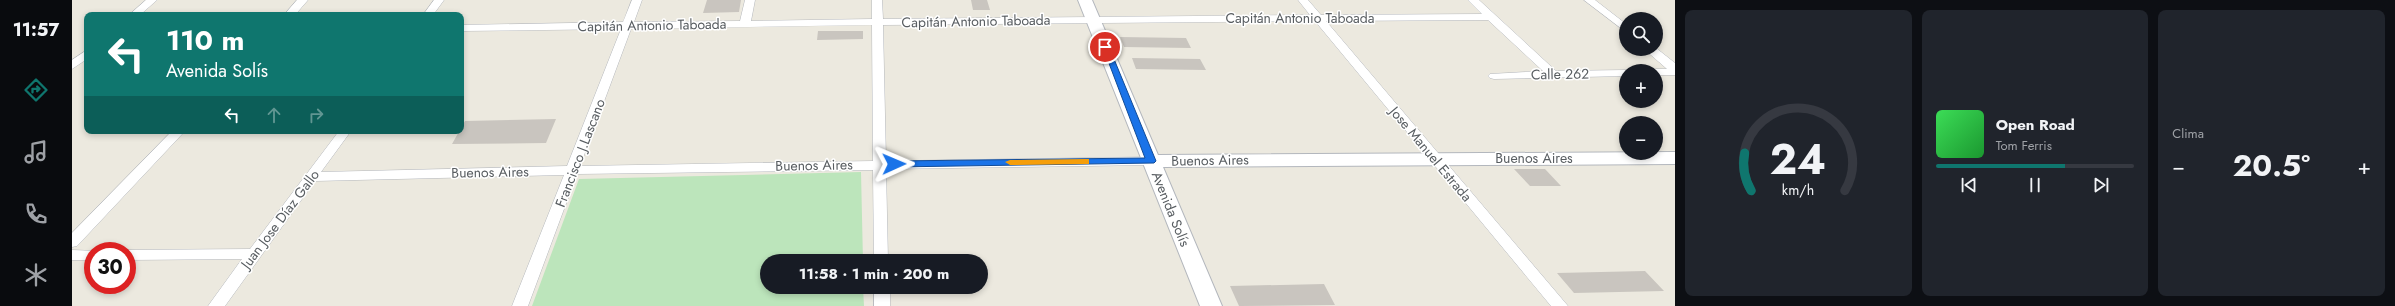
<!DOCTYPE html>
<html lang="es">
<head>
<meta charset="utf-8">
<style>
  body { margin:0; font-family:Jost,sans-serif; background:#20242c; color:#f1f3f6; height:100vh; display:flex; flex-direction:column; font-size:15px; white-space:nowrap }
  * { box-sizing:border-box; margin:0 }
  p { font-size:13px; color:#9ea1a6 }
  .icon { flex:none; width:22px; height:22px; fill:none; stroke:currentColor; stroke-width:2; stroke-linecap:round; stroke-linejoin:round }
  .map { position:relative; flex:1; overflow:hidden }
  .side { display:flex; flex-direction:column; gap:10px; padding:10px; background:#0d0f14; width:720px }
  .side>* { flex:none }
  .top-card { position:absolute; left:12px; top:12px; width:380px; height:122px; border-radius:8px; box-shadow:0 2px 6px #0003; background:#0f766e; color:#fff; overflow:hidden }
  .fabs { position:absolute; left:1547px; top:12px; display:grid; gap:8px }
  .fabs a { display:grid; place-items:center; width:44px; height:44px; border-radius:50%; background:#171b24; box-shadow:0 2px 6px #0003; font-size:20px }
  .speed { position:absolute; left:12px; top:242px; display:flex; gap:8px; font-size:20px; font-weight:700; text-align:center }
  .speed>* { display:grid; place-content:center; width:52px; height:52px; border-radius:50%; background:#171b24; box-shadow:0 2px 6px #0003; line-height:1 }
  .speed .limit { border:6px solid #d22; background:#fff; color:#111 }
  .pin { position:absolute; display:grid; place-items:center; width:34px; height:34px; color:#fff; margin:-17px; border:2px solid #fff; border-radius:50%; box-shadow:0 1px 4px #0007 }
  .me { position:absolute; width:44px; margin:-22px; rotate:89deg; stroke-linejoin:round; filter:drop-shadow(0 0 3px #0008) }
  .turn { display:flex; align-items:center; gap:14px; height:84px; padding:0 16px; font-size:18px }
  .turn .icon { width:52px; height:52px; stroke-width:2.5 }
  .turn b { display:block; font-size:28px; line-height:34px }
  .lanes { display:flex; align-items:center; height:38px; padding:0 16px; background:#0003; justify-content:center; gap:20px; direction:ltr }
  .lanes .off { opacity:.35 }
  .big { font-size:30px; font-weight:700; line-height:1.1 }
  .side .card { flex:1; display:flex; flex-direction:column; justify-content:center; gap:6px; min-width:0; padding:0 14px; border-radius:8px; background:#20242c }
  .side .dial { align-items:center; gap:0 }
  .dial svg { height:104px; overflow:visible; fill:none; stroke:#363941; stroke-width:7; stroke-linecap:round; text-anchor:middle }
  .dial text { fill:#f1f3f6; stroke:none }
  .song { display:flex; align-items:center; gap:12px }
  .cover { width:48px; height:48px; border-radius:6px; background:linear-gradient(135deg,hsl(130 70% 55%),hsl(130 70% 35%)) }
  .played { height:4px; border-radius:2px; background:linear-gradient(90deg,#0f766e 65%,#363941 65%) }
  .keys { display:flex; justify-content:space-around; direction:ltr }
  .heat { display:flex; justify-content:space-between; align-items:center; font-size:22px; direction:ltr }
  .side .tiles { flex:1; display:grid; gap:10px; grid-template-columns:repeat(3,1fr) }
  .trip { position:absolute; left:688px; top:254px; width:228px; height:40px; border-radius:20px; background:#171b24; box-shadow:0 2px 6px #0003; font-weight:700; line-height:40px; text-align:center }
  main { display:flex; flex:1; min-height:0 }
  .tabs { display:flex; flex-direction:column; width:72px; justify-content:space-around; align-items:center; background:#090b0e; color:#9ea1a6 }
  .tabs .icon { width:28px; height:28px }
  .tabs .current { color:#0f766e }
  .tabs b { font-size:18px; color:#f1f3f6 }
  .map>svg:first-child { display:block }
</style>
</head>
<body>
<main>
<nav class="tabs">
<b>11:57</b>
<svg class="icon current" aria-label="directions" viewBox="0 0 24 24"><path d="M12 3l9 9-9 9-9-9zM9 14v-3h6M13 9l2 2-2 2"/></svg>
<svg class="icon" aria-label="music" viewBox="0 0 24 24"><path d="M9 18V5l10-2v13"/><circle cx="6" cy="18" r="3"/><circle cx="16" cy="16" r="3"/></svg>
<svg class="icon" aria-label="phone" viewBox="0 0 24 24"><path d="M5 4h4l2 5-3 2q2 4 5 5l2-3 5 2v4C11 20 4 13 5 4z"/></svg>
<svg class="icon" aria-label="climate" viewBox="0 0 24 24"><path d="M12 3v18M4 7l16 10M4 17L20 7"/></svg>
</nav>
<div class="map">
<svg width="1603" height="306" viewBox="0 0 1603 306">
  <rect width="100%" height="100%" fill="#ece9df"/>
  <path fill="#bce5bb" d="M789 172 791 261H695V287H791L792 306H460L507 179Z"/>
  <path fill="#c9c5bf" d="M635 0H669L667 12 631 13Z
    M899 0H915L918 10H901Z
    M746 31H791V39L745 40Z
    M1048 37 1114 38 1119 48 1052 47Z
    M1060 58 1128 59 1134 70 1064 69Z
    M484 119 474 143 380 144 393 121Z
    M1442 169H1473L1489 186H1458Z
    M1573 271 1592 291 1502 293 1485 273Z
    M1252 284 1263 305 1167 306 1158 286Z"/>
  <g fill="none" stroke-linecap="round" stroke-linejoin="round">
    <defs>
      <path id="street" d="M74 0H85L68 15H57Z
        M225 0H236L223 15H212Z
        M362 0H372L361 15H351Z
        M560 0H570L562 22 668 21 673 0H683L679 21 800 19V0H810L811 19 1238 15 1226 0H1236L1249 15 1410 14 1396 0H1407L1484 71 1554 70 1558 71H1554V76L1422 79 1418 78 1416 76 1418 74 1471 71 1416 20 1254 21 1496 306H1479L1243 21 811 25 814 161 1079 157 1086 161 1079 165 814 169 816 261H802L801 170 505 174 456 306H440L492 175 243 181 153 306H136L170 259 55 260V251H51L55 250 178 249 267 131H279L249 172 495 166 549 29 389 31V25L551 22ZM800 25 801 161 508 166 559 29Z
        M1512 0H1523L1554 24V32Z
        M1584 48 1603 63V75H1584V71H1579L1584 69H1595L1572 49Z
        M15 50V59L0 69V60Z
        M100 131H113L5 246 0 247V233Z
        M0 250 25 251H21V260H0Z
        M802 287H818V306H802Z"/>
      <path id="secondary" d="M1006 0H1020L1086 155 1603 152V164L1091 167 1150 306H1128Z"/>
    </defs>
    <use href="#street" stroke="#b5b8bd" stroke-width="1"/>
    <use href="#secondary" stroke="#b3b7bd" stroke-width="2"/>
    <use href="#street" fill="#fff" fill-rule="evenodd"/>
    <use href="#secondary" fill="#fff" fill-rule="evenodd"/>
  </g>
  <path fill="#1a73e8" stroke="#114b97" d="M1030 45 1037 47 1084 161 1082 163 822 167 817 164 822 161 1073 158Z"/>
  <path fill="#f59e0b" d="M1013 159H1017V164L938 165 933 162 938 160Z"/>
  <g text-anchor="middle" stroke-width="3" stroke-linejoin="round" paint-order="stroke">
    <g font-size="14" fill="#585d61" stroke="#fff">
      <text x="1228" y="23">Capitán Antonio Taboada</text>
      <text transform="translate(904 21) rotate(-1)" y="5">Capitán Antonio Taboada</text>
      <text transform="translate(580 25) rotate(-1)" y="5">Capitán Antonio Taboada</text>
      <text transform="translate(1488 74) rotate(-1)" y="5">Calle 262</text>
      <text transform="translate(508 153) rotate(-69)" y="5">Francisco J.Lascano</text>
      <text transform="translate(1359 154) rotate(50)" y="5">Jose Manuel Estrada</text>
      <text x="1462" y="163">Buenos Aires</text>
      <text transform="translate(1138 160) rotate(-1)" y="5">Buenos Aires</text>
      <text transform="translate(742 165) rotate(-1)" y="5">Buenos Aires</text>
      <text transform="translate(418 172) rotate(-1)" y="5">Buenos Aires</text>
      <text transform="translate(1099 209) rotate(68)" y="5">Avenida Solís</text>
      <text transform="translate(208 219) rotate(-53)" y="5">Juan Jose Díaz Gallo</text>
    </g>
  </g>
</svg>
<div class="fabs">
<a><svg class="icon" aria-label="search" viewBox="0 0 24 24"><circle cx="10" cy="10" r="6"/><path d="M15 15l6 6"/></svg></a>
<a>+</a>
<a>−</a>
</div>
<div class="speed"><div class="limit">30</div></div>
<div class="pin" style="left:1033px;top:47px;background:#d93025"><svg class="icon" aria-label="arrive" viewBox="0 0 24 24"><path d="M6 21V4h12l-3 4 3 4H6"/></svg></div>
<svg class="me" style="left:822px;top:164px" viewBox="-20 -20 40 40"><path d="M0-17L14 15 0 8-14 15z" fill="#1a73e8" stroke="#fff" stroke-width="4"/></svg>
<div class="trip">11:58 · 1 min · 200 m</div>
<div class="top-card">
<div class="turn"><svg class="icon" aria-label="left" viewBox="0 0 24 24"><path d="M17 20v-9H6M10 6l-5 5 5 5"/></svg><div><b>110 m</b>Avenida Solís</div></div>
<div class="lanes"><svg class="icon" aria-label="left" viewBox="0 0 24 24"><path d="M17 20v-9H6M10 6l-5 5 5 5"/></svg><svg class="icon off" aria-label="ahead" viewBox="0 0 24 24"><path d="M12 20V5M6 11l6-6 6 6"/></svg><svg class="icon off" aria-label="right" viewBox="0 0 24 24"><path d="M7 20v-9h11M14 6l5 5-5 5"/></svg></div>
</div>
</div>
<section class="side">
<div class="tiles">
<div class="card dial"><svg viewBox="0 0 100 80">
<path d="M14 69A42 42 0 1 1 86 69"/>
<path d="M14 69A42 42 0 0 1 9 40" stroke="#0f766e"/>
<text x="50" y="56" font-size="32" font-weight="700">24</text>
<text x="50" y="72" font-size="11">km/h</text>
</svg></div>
<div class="card">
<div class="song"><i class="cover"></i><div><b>Open Road</b><p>Tom Ferris</p></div></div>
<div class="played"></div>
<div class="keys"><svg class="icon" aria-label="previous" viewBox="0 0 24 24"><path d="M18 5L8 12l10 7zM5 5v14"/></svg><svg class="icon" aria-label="pause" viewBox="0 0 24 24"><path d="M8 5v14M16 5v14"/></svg><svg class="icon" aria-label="next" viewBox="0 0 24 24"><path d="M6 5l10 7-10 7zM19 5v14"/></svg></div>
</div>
<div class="card"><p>Clima</p>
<div class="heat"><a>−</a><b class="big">20.5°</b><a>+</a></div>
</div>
</div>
</section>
</main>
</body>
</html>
